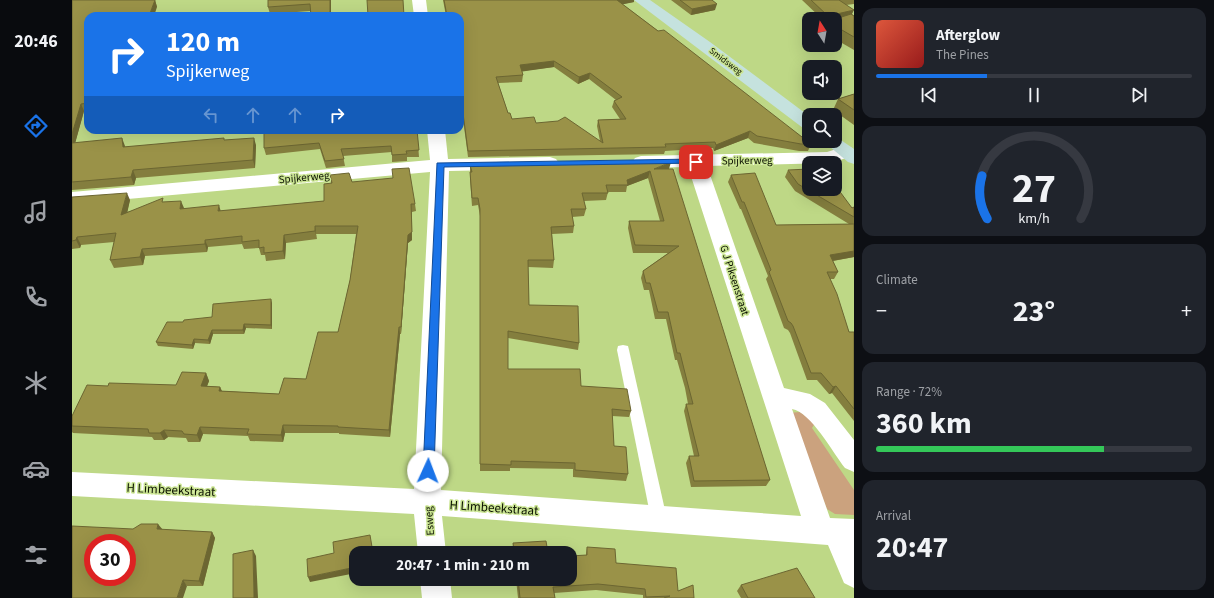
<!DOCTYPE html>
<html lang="en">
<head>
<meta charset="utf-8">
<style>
  body { margin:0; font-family:"Source Sans 3",sans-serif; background:#20242c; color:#f1f3f6; height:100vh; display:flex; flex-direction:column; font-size:15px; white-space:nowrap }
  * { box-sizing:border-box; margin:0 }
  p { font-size:13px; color:#9ea1a6 }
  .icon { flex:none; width:22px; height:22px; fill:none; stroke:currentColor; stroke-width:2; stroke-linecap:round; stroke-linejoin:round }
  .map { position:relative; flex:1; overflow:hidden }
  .sheet { display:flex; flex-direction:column; gap:8px; padding:8px; background:#0d0f14; width:360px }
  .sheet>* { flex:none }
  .hud { position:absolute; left:12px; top:12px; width:380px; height:122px; border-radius:12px; box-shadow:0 4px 16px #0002; background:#1a73e8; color:#fff; overflow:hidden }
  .needle { width:26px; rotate:349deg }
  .tools { position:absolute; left:730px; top:12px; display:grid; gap:8px }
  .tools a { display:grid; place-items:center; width:40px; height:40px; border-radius:8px; background:#171b24; box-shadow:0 4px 16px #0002; font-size:20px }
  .speed { position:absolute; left:12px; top:534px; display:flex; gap:8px; font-size:20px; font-weight:700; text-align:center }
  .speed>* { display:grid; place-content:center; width:52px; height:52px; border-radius:50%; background:#171b24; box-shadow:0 4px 16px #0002; line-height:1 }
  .speed .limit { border:6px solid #d22; background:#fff; color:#111 }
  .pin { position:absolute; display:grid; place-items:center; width:34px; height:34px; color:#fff; margin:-17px; border-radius:8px; box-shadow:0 2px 6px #0006 }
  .me { position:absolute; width:44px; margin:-22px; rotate:2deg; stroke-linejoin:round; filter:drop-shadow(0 0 3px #0008) }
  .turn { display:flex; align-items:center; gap:14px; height:84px; padding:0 16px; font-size:18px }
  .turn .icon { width:52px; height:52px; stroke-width:2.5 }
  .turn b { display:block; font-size:28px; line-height:34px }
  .lanes { display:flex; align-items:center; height:38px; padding:0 16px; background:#0003; justify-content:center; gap:20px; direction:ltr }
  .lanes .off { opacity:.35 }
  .big { font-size:30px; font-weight:700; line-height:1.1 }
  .sheet .card { flex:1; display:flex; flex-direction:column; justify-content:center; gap:6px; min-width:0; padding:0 14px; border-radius:12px; background:#20242c }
  .sheet .dial { align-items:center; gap:0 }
  .dial svg { height:104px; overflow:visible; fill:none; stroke:#363941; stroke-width:7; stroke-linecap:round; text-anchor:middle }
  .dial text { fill:#f1f3f6; stroke:none }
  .song { display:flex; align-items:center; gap:12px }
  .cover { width:48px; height:48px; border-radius:6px; background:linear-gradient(135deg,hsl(10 70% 55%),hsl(0 70% 35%)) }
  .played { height:4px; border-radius:2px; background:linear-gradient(90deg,#1a73e8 35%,#363941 35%) }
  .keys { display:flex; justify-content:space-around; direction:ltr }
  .heat { display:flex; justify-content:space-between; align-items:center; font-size:22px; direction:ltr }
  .charge { height:6px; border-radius:3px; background:linear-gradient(90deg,#34c759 72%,#363941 0) }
  .trip { position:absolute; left:277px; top:546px; width:228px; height:40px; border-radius:12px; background:#171b24; box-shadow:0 4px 16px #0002; font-weight:700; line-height:40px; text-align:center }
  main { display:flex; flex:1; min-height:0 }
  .tab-bar { display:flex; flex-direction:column; width:72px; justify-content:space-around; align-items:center; background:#090b0e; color:#9ea1a6 }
  .tab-bar .icon { width:28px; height:28px }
  .tab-bar .selected { color:#1a73e8 }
  .tab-bar b { font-size:18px; color:#f1f3f6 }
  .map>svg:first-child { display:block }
</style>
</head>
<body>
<main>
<nav class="tab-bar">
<b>20:46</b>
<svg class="icon selected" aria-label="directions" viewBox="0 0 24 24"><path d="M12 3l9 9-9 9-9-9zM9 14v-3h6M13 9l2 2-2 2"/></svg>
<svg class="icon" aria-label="music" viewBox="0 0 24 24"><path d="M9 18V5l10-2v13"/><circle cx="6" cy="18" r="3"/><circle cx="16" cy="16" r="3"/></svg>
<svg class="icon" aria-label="phone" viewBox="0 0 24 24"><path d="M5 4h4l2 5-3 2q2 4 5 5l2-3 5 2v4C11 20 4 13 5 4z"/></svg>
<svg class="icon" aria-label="climate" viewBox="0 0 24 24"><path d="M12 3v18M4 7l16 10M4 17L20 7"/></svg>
<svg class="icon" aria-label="car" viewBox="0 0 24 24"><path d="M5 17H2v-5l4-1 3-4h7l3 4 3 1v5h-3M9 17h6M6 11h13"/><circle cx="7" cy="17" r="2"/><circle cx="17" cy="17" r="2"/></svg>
<svg class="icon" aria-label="filters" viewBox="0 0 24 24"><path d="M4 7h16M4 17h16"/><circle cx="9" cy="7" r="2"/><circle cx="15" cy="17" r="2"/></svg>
</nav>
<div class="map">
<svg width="782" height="598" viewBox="0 0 782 598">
  <rect width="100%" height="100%" fill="#bed886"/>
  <path fill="#cba27e" d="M728 412 743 423 740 428 782 490V515L763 514 755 509 716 413Z"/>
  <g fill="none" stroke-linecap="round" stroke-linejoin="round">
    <path fill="#fff" fill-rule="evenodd" d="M551 345 556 346 557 350 595 519 592 524 587 526 582 524 579 519 545 350 546 346Z"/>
    <path fill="#fff" fill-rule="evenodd" d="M340 0H354L356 16H342Z
      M355 130H373L376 159 478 157 484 159 487 163 484 167 478 169 377 171 369 490 729 516 616 167 569 168 563 166 560 162 563 158 569 156 755 152 774 146 780 148 782 150 780 156 759 163 635 166 712 388 738 394 753 403 782 440V472L773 468C761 453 739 412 720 409L758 518 782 519V588L772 583 756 545 370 516 374 553H346L342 514 0 496V472L342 489 358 172 0 204V192L358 160Z
      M348 579H378L380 598H350Z"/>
    <path fill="#c5e2de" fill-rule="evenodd" d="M562 0H578L638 42 737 116V129L731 128Z
      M763 136 782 149V164L776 162 751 141H763Z"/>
  </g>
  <path fill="#847e3e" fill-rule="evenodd" d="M0 0H83L85 7 16 16V111H12L3 143 53 146V147L153 140 184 145 183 168 64 178 62 185 0 190Z
    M259 0V16H239L238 11 198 14 196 7Z
    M371 0H562V2L550 4 739 144 736 151H727L682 143 676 138 642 151 641 148 593 151 592 154 396 157 389 104H388V16H374ZM482 67 506 84 517 79 544 100 542 101 540 107 548 119 526 120 525 126 528 141 440 119 436 113 426 83 450 82 451 75 450 71Z
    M599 0H640L643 10 619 15Z
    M730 0H782V4L774 5 780 14 782 16V50L763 39V19H750Z
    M782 94V125L761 110 766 99Z
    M345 130 347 157H335V161L320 162V152L271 156 273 166 254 168 248 149 194 155 192 148Z
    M398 165 597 169 698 480 694 486 619 487 614 463 617 456H622L612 411 614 404H616L613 388 605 360H603L594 319H583L577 290H572L569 278 571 271 596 253H561L556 228 557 221H588L576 178 555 186 554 192H536L534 200 512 201 514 209 512 216 500 217 502 226 501 233 480 234 482 260 481 268 456 267 457 305 507 343 506 350 436 338V369L509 386 559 411 557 417 540 416 542 446 556 474 554 481 501 477V469L438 468V471H408V216L406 205 400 206 398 179Z
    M716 170 780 208 782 207V257L761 261 766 272 762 279H758L777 332H782V421L760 393 757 394 745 380H735L718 333 716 330 712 328 694 279 696 276 669 209H668L656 182 659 175 704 225 777 224 723 191 713 177Z
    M258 175 280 182 343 204 344 211 340 212V240L336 243 329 334H328L318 437 267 434V433H213L211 442 178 441 176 436 131 434 128 442H116L114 438 96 437 92 440H82L80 437 1 433 0 432V416L36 386 104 385 134 373 137 381 135 386 148 387 150 391 207 394 234 379 266 332 278 280 284 234H244L245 239 214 243 213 259 194 261 193 255H189L187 248 172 249 170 244 136 247 135 252 73 256 71 265 42 268 38 260 42 242 9 245 8 248 0 249V197L58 200 55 212 93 202 112 208 149 211 252 201 259 183Z
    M200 303V329L174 328 172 334H141L138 344 123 343 121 349 86 346 84 342 140 317Z
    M61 529 140 532 143 538 131 586H115Z
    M441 543 476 553H441Z
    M515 547 544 563 622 598H571V595L524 590 482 593 483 598H446L444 579H498L514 555V553Z
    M669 585 743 598H669L665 591Z"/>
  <path fill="#6c6632" d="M83 0 85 7 82 16H77Z
    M258 0H259V16H258Z
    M544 0H562V2L543 6Z
    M645 4 643 10 619 15 620 9Z
    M782 10 779 16 763 20V19H754L756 16Z
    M482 61V67L447 72 448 65Z
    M518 73 517 79 506 84 507 77Z
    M9 104 12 111 1 151 0 149V134Z
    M678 131 676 138 642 151 644 145Z
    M50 138 53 146 54 155 51 147Z
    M182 138 184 145 183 168 181 160Z
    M599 162 597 169H582Z
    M61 170 64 178 62 185 59 177Z
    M578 171 576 178 555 186V180Z
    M55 193 58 200 53 223 49 215Z
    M109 201 112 208 108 209Z
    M339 204 340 240 336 243 329 334V327L336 235Z
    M147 205 149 212 146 211Z
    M243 226 244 234 245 239 243 231Z
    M212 235 214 243 213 259 211 251Z
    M5 237 9 245 8 248 4 240Z
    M133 240 136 247 135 252 133 244Z
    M70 249 73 256 71 265 68 257Z
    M782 251V257L754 262 758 255Z
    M199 299 200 303V329L199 325Z
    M172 324 174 328 172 334 171 330Z
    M327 327 328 334 318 437 317 430Z
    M140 330 141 334 138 344 136 340Z
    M122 339 123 343 121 349 120 345Z
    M134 373 137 381 132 394 129 386Z
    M764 386 760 393 757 394 761 387Z
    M148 387 151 394 147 391Z
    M211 425 213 433 211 442 209 435Z
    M128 427 131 434 128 442 125 435Z
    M92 430 96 437 92 440 88 433Z
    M86 524 91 530 85 529Z
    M140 532 143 538 131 586 127 581Z
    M181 550 184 556 186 598H182Z
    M284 567V573L238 582 236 577Z
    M111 580 115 586 111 598H105Z"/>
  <path fill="#9a9248" stroke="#6c6632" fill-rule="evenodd" d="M0 0H83L77 16H16V103L9 104 0 134Z
    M196 0H258V16H239L238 4 196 7Z
    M295 0H331L332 16H296Z
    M372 0H545L586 31 592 30 739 144H729L685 136 678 131 644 145 643 142 593 144 594 147 396 151 389 98H388V16H375ZM482 61 507 77 518 73 550 97 542 101 554 119 526 120 531 143 493 117 486 121 464 123 462 117 440 119 438 113H436L424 77 451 75 448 65Z
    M608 0H640L645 4 620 9Z
    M739 0H767L782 10 756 16Z
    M779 14 782 16V37L763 26V19Z
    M782 94V110L766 99Z
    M192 130H345L347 150 334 151 335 154 320 155 319 146 269 149 272 159 253 161 247 143 192 148Z
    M50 138 51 147 152 138V140L182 138 181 160 61 170 59 177 0 182V143Z
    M598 161 599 162 582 169H601L698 480 622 481 617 456H627L614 404H621L615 381 608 353H605L596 312H586L578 283H574L571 271 607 246 563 245 557 221H592L578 171 555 180 556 185H534L536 193H510L514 209H499L502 226 479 227 482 260H456L457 305 506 306 507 343 436 331V369H508L509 386 555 389 559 411 540 409 542 446 554 447 556 474 503 470V463L439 461V465L408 464V209L406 198H400L398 172H400L398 165Z
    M337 168 343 204H339L340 232 336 235 329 327H327L317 430 266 427V426L211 425 209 435 175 434 177 429 128 427 125 435 112 434 110 431 92 430 88 433H77L76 429 0 426V416L15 385 36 386 37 383 104 385 110 372 134 373 129 386 148 387 147 391 207 394 212 378 234 379 246 332H266L278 280 286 226H243V231L212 235 211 251 192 253V247L187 248V240L170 242V236L133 240V244L70 249 68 257 38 260 44 233 5 237 4 240 0 241V197L55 193 49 215 91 198 90 202 109 201 108 209 147 205 146 211 252 201V184L260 183 258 175 277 173 280 182 321 178 320 169Z
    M737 169V189H763V185L780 208 782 207V217L726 184 716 170Z
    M683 173 704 225 782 224V251L758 255 766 272H755L765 294 777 332H782V409L764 386 761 387 749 373H739L721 326 719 323 716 321 697 272 699 270 672 202H670L659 175Z
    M199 299V325L172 324 171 330H140L136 340 122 339 120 345 84 342 95 322H111L112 320 140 317 141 304Z
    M69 524H86L85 529 140 532 127 581 111 580 105 598H0V526L61 529ZM21 543H55V577H21Z
    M298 535 301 553H284V567L236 577 235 559 262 553 261 542Z
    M474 541 476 553H442L441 543Z
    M515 547 543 549 544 563 604 568 606 591 621 585 622 598H592L598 596 574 597 573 589 526 584 481 587 483 598H448L446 579H498V556L515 555Z
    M181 550 182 598H161V554Z
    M725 568 743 598H676L669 585Z"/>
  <path fill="#1a73e8" stroke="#114b97" d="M624 159 627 162 626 163 372 167 362 471 360 475 356 476 353 475 351 471 365 163Z"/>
  <g text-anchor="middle" stroke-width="3" stroke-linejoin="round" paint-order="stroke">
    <g font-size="9" fill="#0a1000" stroke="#cbe593">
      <text transform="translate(654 61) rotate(37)" y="3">Smidsweg</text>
    </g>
    <g font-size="11" fill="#0a1000" stroke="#cbe593">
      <text transform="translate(675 160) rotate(-1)" y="4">Spijkerweg</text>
      <text transform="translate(232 177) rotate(-5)" y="4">Spijkerweg</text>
      <text transform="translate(663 280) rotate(72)" y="4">G J Piksenstraat</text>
      <text transform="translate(357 521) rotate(-94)" y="4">Esweg</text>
    </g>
    <g font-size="13" fill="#0a1000" stroke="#cbe593">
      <text transform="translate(99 489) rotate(3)" y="5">H Limbeekstraat</text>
      <text transform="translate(422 507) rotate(4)" y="5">H Limbeekstraat</text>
    </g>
  </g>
</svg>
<div class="tools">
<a><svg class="needle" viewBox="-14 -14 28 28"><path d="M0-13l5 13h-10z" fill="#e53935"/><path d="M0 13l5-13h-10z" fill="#9ea1a6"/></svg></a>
<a><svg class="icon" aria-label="sound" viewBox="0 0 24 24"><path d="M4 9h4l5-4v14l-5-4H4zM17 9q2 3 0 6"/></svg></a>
<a><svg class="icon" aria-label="search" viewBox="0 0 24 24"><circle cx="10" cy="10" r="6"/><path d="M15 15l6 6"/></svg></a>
<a><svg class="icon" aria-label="layers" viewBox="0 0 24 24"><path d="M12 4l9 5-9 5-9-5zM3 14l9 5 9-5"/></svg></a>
</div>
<div class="speed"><div class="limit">30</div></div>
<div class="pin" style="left:624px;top:162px;background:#d93025"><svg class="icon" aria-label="arrive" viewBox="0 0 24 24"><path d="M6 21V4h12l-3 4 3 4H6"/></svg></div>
<svg class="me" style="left:356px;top:471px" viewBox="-20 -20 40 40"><circle r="19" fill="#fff"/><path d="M0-13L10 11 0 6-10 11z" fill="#1a73e8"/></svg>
<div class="trip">20:47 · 1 min · 210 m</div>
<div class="hud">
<div class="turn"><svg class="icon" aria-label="right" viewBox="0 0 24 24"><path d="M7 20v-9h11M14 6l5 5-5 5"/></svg><div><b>120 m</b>Spijkerweg</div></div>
<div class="lanes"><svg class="icon off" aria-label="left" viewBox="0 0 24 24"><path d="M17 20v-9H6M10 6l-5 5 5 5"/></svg><svg class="icon off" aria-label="ahead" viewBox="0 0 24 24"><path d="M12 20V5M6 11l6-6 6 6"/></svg><svg class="icon off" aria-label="ahead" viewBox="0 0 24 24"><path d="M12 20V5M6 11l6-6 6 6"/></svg><svg class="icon" aria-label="right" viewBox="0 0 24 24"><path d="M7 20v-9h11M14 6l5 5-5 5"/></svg></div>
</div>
</div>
<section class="sheet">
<div class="card">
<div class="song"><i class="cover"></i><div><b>Afterglow</b><p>The Pines</p></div></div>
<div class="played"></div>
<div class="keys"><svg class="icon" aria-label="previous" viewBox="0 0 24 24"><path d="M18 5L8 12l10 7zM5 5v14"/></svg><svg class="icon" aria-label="pause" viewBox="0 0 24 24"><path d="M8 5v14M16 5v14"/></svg><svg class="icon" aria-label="next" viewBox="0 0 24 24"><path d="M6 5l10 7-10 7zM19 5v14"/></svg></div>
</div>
<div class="card dial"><svg viewBox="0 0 100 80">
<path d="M14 69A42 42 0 1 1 86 69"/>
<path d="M14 69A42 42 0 0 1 10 36" stroke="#1a73e8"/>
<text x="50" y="56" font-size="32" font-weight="700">27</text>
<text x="50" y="72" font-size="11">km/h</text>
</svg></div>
<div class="card"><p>Climate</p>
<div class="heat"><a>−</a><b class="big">23°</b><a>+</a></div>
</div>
<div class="card"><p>Range · 72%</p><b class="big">360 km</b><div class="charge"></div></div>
<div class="card"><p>Arrival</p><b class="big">20:47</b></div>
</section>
</main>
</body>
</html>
